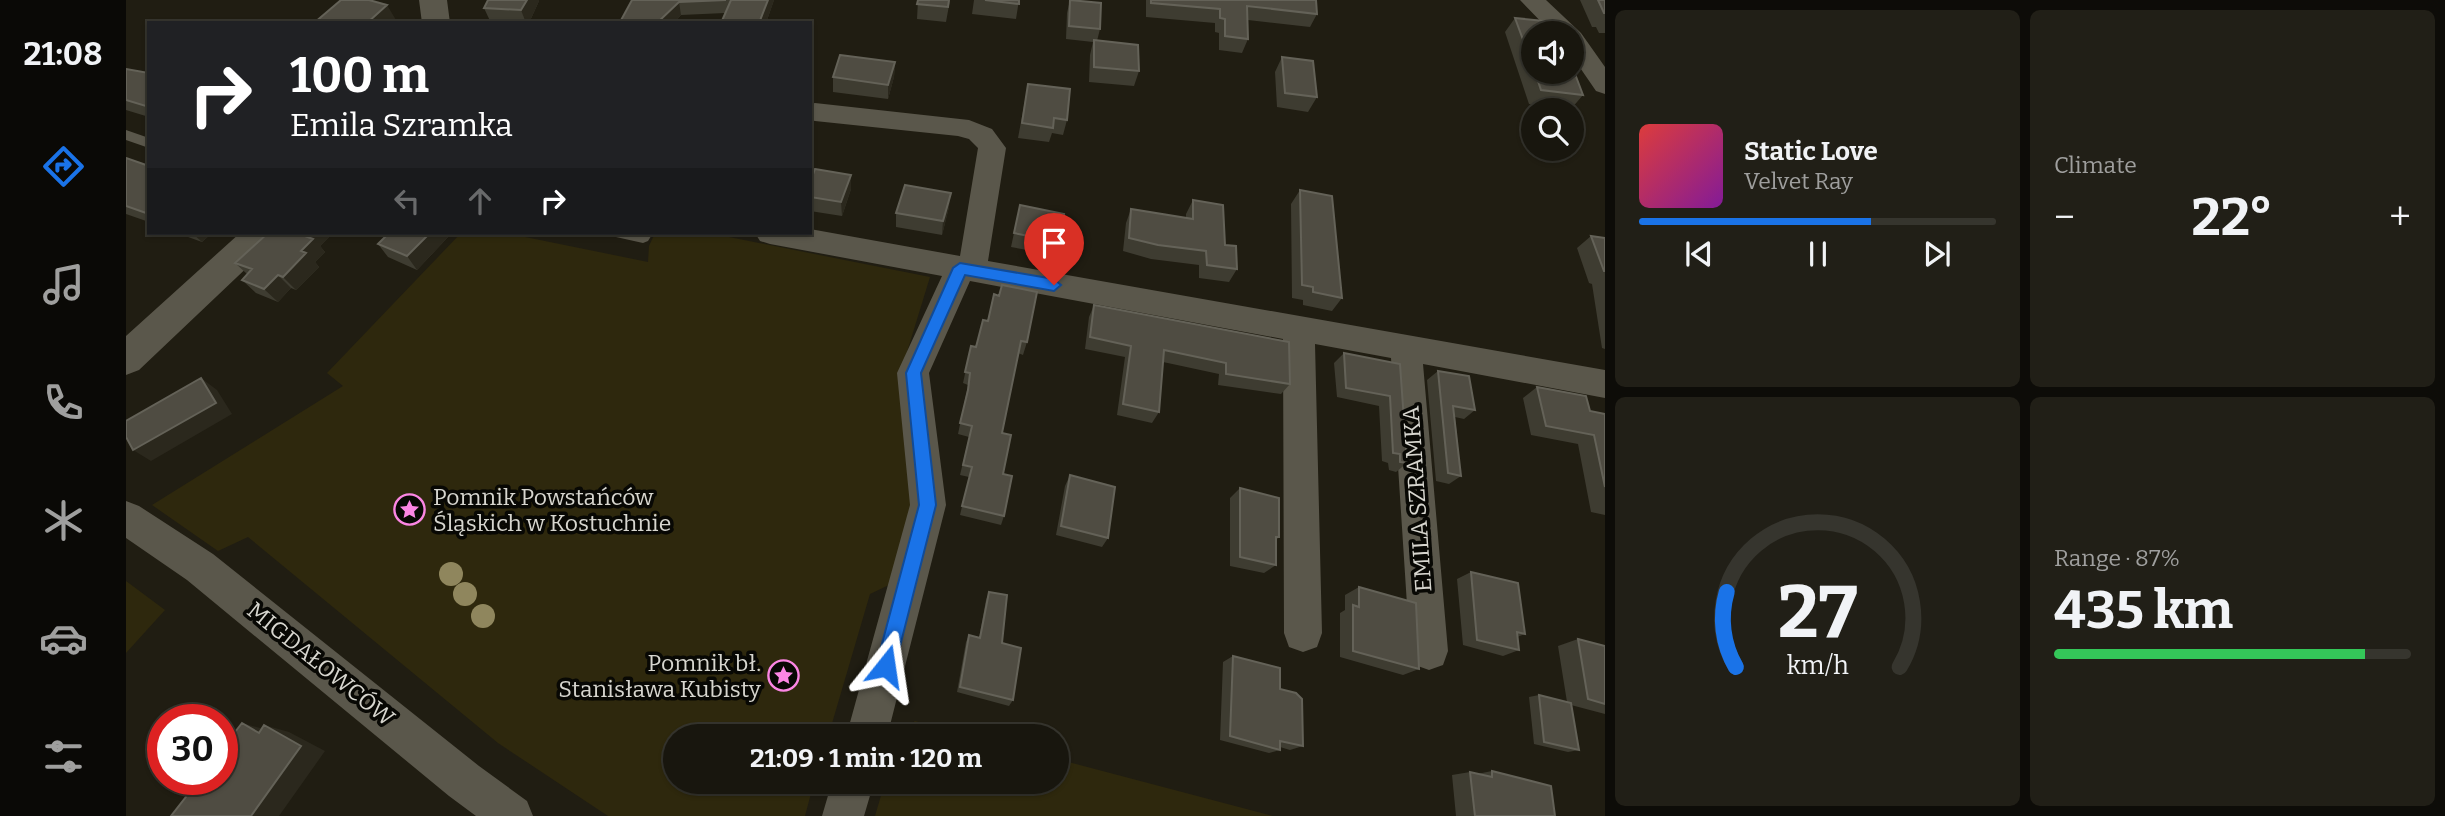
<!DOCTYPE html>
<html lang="en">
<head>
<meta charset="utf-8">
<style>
  body { margin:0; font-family:Bitter,serif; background:#211f17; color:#f1f3f6; height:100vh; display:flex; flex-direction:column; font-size:26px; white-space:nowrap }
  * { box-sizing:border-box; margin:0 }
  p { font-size:23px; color:#9f9f9e }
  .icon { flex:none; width:38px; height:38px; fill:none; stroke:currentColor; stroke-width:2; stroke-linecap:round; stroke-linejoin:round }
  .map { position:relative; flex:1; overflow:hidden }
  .drawer { display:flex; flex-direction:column; gap:10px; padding:10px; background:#0d0c08; width:840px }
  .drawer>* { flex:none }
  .banner { position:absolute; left:21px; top:21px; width:665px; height:214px; border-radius:0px; box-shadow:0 2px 5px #0004,0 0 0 2px #36352e; background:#202124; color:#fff; overflow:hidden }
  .buttons { position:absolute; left:1395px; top:21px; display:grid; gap:14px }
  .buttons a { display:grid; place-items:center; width:63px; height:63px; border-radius:50%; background:#18160e; box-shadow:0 2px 5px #0004,0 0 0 2px #36352e; font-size:35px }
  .speed { position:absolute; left:21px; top:704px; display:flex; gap:14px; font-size:35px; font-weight:700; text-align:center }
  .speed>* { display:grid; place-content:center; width:91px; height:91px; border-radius:50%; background:#18160e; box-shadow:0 2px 5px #0004,0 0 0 2px #36352e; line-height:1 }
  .speed .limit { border:10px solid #d22; background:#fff; color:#111 }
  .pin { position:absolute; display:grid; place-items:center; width:60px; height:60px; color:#fff; margin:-72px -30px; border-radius:50% 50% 50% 0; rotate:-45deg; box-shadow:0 0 7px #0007 }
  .pin .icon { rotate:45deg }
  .me { position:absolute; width:77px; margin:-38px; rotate:15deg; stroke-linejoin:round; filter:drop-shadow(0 0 5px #0008) }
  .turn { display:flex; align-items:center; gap:24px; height:147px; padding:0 28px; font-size:32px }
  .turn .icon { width:91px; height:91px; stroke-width:2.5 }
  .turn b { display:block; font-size:49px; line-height:60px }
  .lanes { display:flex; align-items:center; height:66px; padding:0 28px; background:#0003; justify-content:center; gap:35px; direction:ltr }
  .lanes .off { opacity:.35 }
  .big { font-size:52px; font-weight:700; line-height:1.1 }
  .drawer .widget { flex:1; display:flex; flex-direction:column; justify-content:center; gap:10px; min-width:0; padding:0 24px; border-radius:10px; background:#211f17 }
  .drawer .dial { align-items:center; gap:0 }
  .dial svg { height:182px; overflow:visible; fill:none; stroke:#36352e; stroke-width:7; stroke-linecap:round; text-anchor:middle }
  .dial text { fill:#f1f3f6; stroke:none }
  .song { display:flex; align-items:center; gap:21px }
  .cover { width:84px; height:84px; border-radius:10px; background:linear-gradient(135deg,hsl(0 70% 55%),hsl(290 70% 35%)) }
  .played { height:7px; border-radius:4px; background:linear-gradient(90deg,#1a73e8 65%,#36352e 65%) }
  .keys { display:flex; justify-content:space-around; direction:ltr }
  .heat { display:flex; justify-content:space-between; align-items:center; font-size:38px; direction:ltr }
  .charge { height:10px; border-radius:5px; background:linear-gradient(90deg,#34c759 87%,#36352e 0) }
  .drawer .tiles { flex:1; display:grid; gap:10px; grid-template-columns:repeat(2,1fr) }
  .trip { position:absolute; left:537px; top:724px; width:406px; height:70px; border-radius:35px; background:#18160e; box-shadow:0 2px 5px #0004,0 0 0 2px #36352e; font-weight:700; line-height:70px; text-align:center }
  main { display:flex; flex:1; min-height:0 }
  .dock { display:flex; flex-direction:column; width:126px; justify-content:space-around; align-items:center; background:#0a0906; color:#9f9f9e }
  .dock .icon { width:49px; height:49px }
  .dock .on { color:#1a73e8 }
  .dock b { font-size:32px; color:#f1f3f6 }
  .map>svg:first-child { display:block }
</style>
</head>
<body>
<main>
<nav class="dock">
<b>21:08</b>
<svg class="icon on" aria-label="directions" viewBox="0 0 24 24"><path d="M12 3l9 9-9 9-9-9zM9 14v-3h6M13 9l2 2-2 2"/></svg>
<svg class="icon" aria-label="music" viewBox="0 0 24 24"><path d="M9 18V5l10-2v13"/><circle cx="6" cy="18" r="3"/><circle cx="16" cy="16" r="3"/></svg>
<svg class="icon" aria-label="phone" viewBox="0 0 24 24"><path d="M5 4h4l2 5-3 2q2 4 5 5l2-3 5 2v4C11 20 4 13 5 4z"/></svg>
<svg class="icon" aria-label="climate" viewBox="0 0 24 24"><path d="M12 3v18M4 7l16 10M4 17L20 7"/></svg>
<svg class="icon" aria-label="car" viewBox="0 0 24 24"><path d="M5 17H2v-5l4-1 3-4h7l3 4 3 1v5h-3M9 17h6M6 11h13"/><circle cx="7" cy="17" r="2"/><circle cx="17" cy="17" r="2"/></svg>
<svg class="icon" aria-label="filters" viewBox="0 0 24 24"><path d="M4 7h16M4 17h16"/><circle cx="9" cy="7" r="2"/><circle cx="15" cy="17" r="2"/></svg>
</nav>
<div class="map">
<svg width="1479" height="816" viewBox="0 0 1479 816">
  <rect width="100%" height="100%" fill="#201d12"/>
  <path fill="#2e280d" d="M335 233H380L522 262 523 246 529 233H583L804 277 773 378 786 497 767 583 744 594 702 737H550V782H688L679 816H482L372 743 122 537 92 551 26 505 217 386 201 373Z
    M0 581 39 610 0 653Z
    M789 721 848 737H773L774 732Z
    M931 759 1147 816H749L759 782H931Z"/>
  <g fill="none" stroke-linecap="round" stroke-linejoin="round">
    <path fill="#5a574b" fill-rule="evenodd" d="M0 130 23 138V148L0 140Z
      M487 233H527L522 241 517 243 490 237Z"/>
    <path fill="#5a574b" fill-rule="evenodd" d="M1394 0H1420L1455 33 1479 67V94L1470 91 1446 56V33H1426Z
      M689 103 843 120 866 129 880 148 862 261 1479 370V398L1297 364 1322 651 1317 665 1303 670 1289 665 1284 651 1265 358 1189 344 1196 633 1191 647 1177 652 1163 647 1158 633 1157 339 844 281 803 373 820 505 761 737H720L784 505 771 373 816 276 644 244 634 241 629 233H684V229L834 256 852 148 843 139 832 136 689 121 684 120V104Z
      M0 501 13 506 87 554 353 766 401 801 407 816H350L323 796 61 580 0 538Z
      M706 782H748L738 816H696Z"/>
    <path fill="#5a574b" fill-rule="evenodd" d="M293 0H321L324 23H296Z
      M114 233H153L148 242 13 370 0 375V336Z"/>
  </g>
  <g fill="#8f865d">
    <circle cx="325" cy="574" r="12"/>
    <circle cx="339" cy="594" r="12"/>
    <circle cx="357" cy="616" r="12"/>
  </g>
  <path fill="#3e3c31" d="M506 0H648L640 23H595L599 13 555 15 548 23H494Z
    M792 0H824L820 22 791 19Z
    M848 0H893L890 19 846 14Z
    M944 0 974 29 971 41 1013 71 1008 86 963 82 964 55 967 42 940 39 941 13Z
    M1020 0H1190L1191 14 1184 27 1122 20V39L1116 53 1093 50V33L1089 32V23L1020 17Z
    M1454 0H1479V33H1473L1470 27H1466Z
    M413 1 403 23H365L358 8Z
    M1389 18 1407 33V72H1446L1457 95 1445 109 1403 104 1379 32Z
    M1156 57 1191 97 1182 112 1151 107 1149 72Z
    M769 62 768 77 762 99 707 92V77Z
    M0 69 23 73V117L0 110Z
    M902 84 941 120 937 135 926 133 923 142 892 138Z
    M0 158 23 166V222L0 214Z
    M725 175V189L716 216 684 211V183Z
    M1174 190 1216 298 1206 311 1177 305V300L1166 298 1165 204Z
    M1067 200 1099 245 1111 269 1103 282 1073 278V265L1025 259 997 251 1000 223 1005 209 1060 218V214Z
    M894 205 932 242 928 255 885 247Z
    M823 207 816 235 770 227V213Z
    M51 233H86L76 242Z
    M142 233H207L194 246 199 252 189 262 193 267 170 290 165 288 152 302 130 293 116 280 121 274 109 263Z
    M263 233H321L323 236 291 270 262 257 252 244Z
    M1465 236 1479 238V349L1476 348 1466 284 1463 283 1451 248Z
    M968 305 1164 384 1155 394 1092 385 1093 374 1037 362 1033 412 1026 423 991 415 999 357 959 349 963 317Z
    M862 321 901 342 897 355 892 353 876 433 878 516 875 525 834 515 843 477 834 475 843 437 832 434 842 385 837 383 845 346 850 347Z
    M1218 353 1274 364 1281 463 1270 472 1263 470 1262 463 1256 461 1253 406 1211 397 1208 363Z
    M1312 371 1349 410 1338 419 1329 417 1335 476 1323 484 1310 481 1301 380Z
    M1411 387 1464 411 1479 414V515L1465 512 1452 444 1405 435 1397 398Z
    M944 475 982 538 976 547 930 535 939 486Z
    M1114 488 1153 537 1150 540V565L1138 573 1104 566V498Z
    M1345 572 1399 634 1391 637 1393 650 1377 656 1337 645 1331 579Z
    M1233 587 1293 669 1277 675 1214 657V613L1219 610V595Z
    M863 592 876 643 887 700 883 706 831 692 840 642 843 635 853 638 860 600Z
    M1452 639 1479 646V714L1445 705 1453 750 1442 752 1408 744 1403 697 1413 695 1441 702 1432 646Z
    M1107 656 1154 689 1177 746 1164 750 1154 747V750L1143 753 1094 740 1097 662Z
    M1366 771 1429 816H1330L1326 775 1344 772 1351 774Z"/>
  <path fill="#2b281d" d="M401 0H413V1L403 23H400L395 10Z
    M642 0H648L640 23H633Z
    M553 2 555 15 548 23H531Z
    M261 5 270 20 267 23H241Z
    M769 62 768 77 762 99V85Z
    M725 175V189L716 216 715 202Z
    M825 193 823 207 816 235 817 221Z
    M66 233H86L76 242Z
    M182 233H207L194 246 199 252 189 262 193 267 170 290 157 277 175 251 179 236Z
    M304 233H321L323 236 291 270 281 256Z
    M152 275 165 288 152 302 138 289Z
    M75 378 91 390 106 414 25 461 7 450Z
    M116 723 141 730 133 733Z
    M138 725 163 732 199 751 153 816H125Z"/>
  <path fill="#4f4c42" stroke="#646258" stroke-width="2" d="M215 0H243L261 5 241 23H188Z
    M362 0H401L395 10 358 8Z
    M506 0H600L553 2 531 23 494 22Z
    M605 0H642L633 23H595Z
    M792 0H823L822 7 791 4Z
    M859 0H893V4Z
    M944 0 975 3 974 29 943 26Z
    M1025 0H1190L1191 14 1121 6 1122 39 1099 36V19L1094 18V9L1025 3Z
    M1472 0H1479V13H1478Z
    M1389 18 1428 22 1432 33H1407V67Z
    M968 40 1012 45 1013 71 968 67Z
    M714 55 769 62 762 85 707 77Z
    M1156 57 1187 61 1191 97 1159 93Z
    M1446 66 1457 95 1415 90 1409 72H1446Z
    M0 69 23 73V107L0 100Z
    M902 84 944 89 941 120 928 118 927 128 896 123Z
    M0 158 23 166V214L0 206Z
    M689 169 725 175 715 202 684 197V183Z
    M779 185 825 193 817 221 770 213Z
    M1174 190 1206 196 1216 298 1187 292V287L1176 285Z
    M1067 200 1097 205 1099 245 1110 246 1111 269 1081 265 1080 251 1032 245 1003 238 1005 209 1067 219Z
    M894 205 938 214 932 242 888 233Z
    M142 233H182L179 236 187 239 175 251 180 253 157 277 152 275 138 289 116 280 126 269 109 263Z
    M263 233H304L281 256 252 244Z
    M1465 236 1479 238V271H1478Z
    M876 285 911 292 901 342 895 341 876 433 885 435 877 474 886 476 878 516 836 506 846 467 837 465 846 426 834 423 842 390 844 373 839 372 845 346 850 347 857 320 862 321 868 294 873 296Z
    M968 305 1163 342 1164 384 1100 374V363L1038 350 1033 412 997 404 1005 346 964 337Z
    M1218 353 1274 364 1281 463 1274 462V454L1267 453 1264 396 1220 388Z
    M1312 371 1343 376 1349 410 1327 406 1335 476 1322 473Z
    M75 378 90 403 7 450 0 437V421Z
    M1411 387 1460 396 1464 411 1479 414V487L1468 435 1420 426Z
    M944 475 989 487 982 538 935 526Z
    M1114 488 1153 498V537H1150V565L1114 557Z
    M1345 572 1392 583 1399 634 1391 632 1393 650 1351 640Z
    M1233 587 1290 603 1293 669 1227 651V605L1233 607Z
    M863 592 881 595 876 643 895 648 887 700 834 687 843 635 854 638Z
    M1452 639 1479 646V704L1462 699Z
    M1107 656 1154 668V689L1170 693 1176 699 1177 746 1154 741V750L1104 736Z
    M1413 695 1445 703 1453 750 1418 742Z
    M116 723 133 733 138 725 175 746 125 816H45L74 779H96V749Z
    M1366 771 1425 786 1429 816H1349L1344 772 1366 777Z"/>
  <path fill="#1a73e8" stroke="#114b97" stroke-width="2" d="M834 263 928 279 935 285 928 291 839 275 795 373 810 505 769 666 766 673 760 675 753 673 750 666 793 505 780 373 827 268Z"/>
  <defs>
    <symbol id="sight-ring" viewBox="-11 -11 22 22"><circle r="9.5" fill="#080804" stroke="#fc86e4" stroke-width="1.5"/><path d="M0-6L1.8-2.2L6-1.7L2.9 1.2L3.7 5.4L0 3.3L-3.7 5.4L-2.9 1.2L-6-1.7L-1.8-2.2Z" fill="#fc86e4"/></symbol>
  </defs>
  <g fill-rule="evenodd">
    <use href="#sight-ring" x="266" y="492" width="35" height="35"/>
    <use href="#sight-ring" x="640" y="658" width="35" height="35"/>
  </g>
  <g text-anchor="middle" stroke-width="7" stroke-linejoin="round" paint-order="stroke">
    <g font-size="23" fill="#d7d6cf" stroke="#080804" text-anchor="start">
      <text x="307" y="505">Pomnik Powstańców<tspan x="307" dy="26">Śląskich w Kostuchnie</tspan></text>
      <text x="635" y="671" text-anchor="end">Pomnik bł.<tspan x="635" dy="26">Stanisława Kubisty</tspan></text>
    </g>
    <g font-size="23" fill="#d7d6cf" stroke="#080804">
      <text transform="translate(1291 499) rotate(-94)" y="8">EMILA SZRAMKA</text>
      <text transform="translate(195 664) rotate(39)" y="8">MIGDAŁOWCÓW</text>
    </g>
  </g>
</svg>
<div class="buttons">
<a><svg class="icon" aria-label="sound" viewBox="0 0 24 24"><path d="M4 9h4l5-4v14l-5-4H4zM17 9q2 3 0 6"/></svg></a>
<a><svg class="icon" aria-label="search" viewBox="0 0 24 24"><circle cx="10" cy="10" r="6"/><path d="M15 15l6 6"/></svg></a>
</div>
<div class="speed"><div class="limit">30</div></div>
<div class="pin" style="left:928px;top:285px;background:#d93025"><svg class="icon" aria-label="arrive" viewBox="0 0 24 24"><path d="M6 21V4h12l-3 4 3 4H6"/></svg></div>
<svg class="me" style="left:760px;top:666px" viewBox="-20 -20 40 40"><path d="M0-17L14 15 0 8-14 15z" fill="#1a73e8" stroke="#fff" stroke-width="4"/></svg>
<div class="trip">21:09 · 1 min · 120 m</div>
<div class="banner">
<div class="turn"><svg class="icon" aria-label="right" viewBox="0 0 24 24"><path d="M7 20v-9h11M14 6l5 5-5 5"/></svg><div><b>100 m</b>Emila Szramka</div></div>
<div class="lanes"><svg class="icon off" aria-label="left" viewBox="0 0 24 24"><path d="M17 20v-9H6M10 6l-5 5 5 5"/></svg><svg class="icon off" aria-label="ahead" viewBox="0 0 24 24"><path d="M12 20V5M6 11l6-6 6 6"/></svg><svg class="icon" aria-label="right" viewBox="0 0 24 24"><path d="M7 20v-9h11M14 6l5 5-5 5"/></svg></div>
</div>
</div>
<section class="drawer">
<div class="tiles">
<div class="widget">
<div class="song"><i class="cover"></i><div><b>Static Love</b><p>Velvet Ray</p></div></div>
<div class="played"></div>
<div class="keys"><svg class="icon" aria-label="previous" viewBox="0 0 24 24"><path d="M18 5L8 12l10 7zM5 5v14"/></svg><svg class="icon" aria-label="pause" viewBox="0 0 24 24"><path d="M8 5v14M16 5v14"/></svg><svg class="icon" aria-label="next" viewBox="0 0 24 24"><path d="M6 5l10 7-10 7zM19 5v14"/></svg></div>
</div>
<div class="widget"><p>Climate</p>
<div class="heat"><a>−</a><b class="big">22°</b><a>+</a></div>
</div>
<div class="widget dial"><svg viewBox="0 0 100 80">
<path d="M14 69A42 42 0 1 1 86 69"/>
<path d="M14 69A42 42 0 0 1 10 36" stroke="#1a73e8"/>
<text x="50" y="56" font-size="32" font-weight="700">27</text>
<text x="50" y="72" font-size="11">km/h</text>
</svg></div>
<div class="widget"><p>Range · 87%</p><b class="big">435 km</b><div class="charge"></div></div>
</div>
</section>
</main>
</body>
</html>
